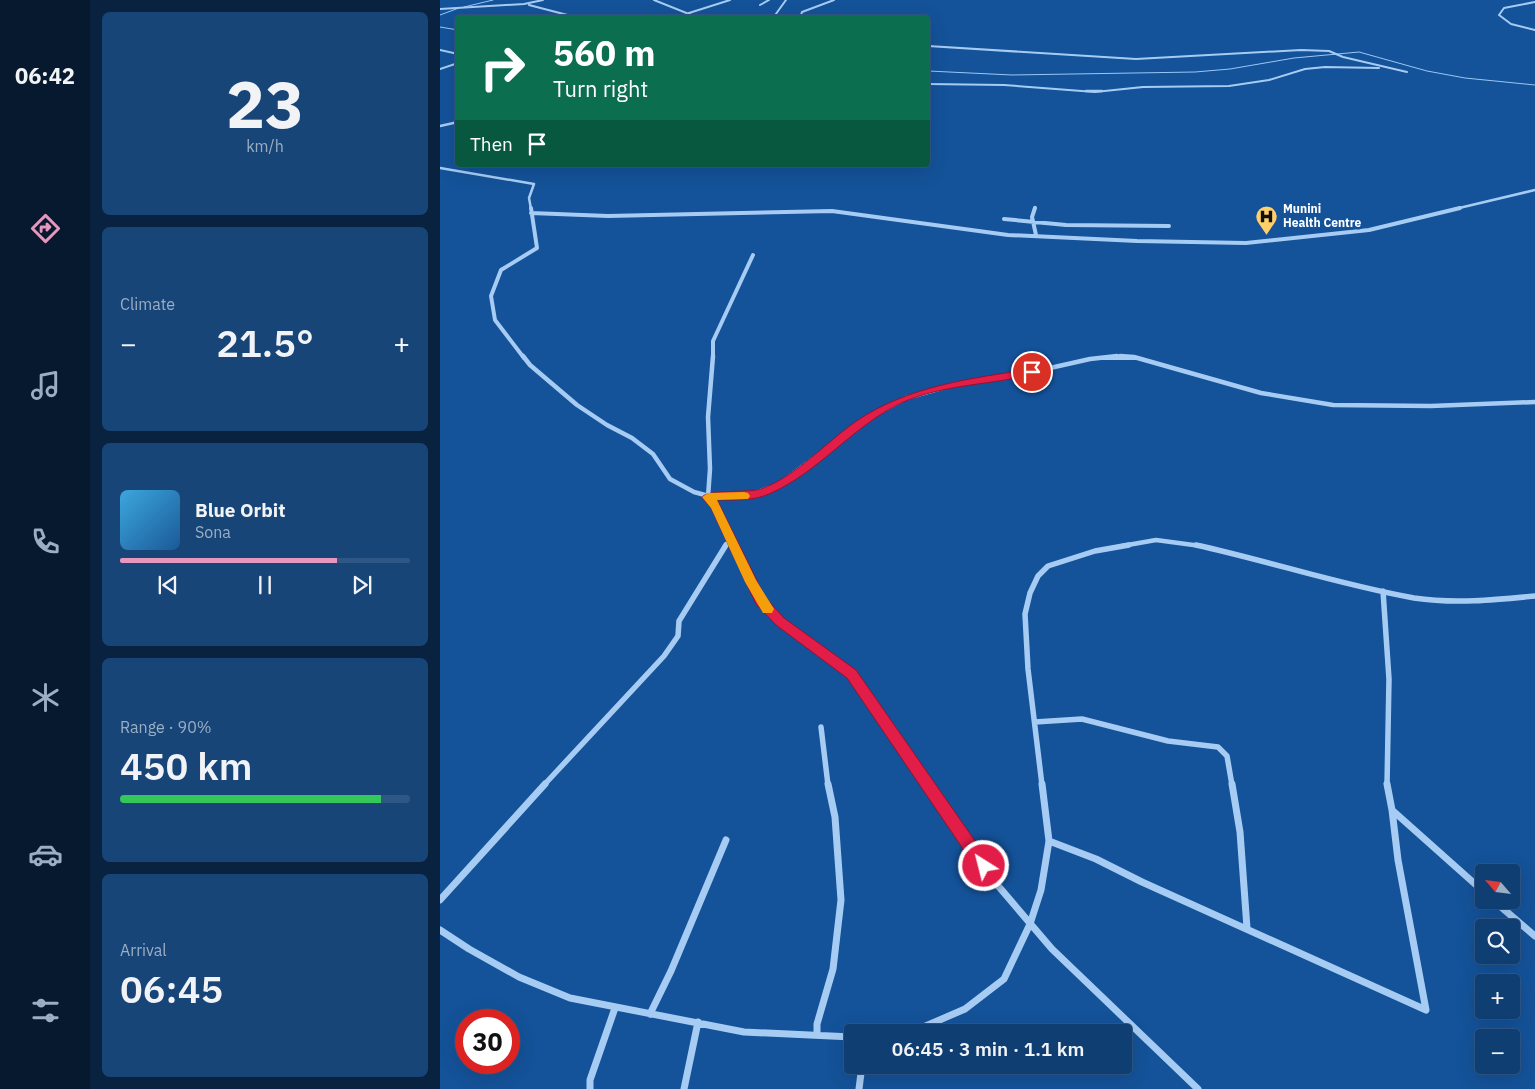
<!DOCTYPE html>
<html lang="en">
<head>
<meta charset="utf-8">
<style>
  body { margin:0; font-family:"IBM Plex Sans",sans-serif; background:#184578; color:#f1f3f6; height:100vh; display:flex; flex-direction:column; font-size:19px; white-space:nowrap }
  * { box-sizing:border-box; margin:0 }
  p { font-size:16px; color:#9baec4 }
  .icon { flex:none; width:28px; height:28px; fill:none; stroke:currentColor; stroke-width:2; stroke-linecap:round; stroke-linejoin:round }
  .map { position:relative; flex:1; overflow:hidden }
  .sheet { display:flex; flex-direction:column; gap:12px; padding:12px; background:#08223f; width:350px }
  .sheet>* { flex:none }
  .hud { position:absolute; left:15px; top:15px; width:475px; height:152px; border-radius:5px; box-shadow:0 5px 20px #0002,0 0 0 1px #2f5785; background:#0b6e4f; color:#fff; overflow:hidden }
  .needle { width:32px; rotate:298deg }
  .controls { position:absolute; left:1035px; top:864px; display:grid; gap:10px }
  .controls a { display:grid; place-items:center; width:45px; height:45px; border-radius:5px; background:#0f3e73; box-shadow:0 5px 20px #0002,0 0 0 1px #2f5785; font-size:25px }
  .speed { position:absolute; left:15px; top:1009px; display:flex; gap:10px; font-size:25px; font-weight:700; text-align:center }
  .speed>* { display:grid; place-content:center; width:65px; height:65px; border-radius:50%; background:#0f3e73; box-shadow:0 5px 20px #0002,0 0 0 1px #2f5785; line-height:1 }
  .speed .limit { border:8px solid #d22; background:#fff; color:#111 }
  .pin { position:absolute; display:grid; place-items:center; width:42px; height:42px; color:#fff; margin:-21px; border:2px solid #fff; border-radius:50%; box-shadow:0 1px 5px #0007 }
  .me { position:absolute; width:55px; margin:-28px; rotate:324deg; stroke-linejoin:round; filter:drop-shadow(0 0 4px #0008) }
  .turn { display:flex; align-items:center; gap:18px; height:105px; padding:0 15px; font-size:22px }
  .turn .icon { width:65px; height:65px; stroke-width:2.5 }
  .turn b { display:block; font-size:35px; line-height:42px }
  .then { display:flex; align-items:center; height:48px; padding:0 15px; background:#0003; gap:10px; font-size:19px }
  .big { font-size:38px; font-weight:600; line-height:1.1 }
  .sheet .card { flex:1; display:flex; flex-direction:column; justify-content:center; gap:8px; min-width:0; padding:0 18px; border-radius:8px; background:#184578 }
  .sheet .dial { align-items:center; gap:0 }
  .dial b { font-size:65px; line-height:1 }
  .song { display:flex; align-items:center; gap:15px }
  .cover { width:60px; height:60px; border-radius:8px; background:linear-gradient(135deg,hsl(200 70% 55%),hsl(210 70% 35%)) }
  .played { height:5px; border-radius:2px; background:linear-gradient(90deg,#e797bd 75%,#2f5785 75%) }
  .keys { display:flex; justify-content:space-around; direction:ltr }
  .heat { display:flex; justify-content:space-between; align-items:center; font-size:28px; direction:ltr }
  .charge { height:8px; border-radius:4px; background:linear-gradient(90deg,#34c759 90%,#2f5785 0) }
  .trip { position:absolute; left:404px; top:1024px; width:288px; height:50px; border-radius:5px; background:#0f3e73; box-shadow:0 5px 20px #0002,0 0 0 1px #2f5785; font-weight:600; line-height:50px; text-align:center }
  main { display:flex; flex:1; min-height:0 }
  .dock { display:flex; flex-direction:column; width:90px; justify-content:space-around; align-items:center; background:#06192e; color:#9baec4 }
  .dock .icon { width:35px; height:35px }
  .dock .current { color:#e797bd }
  .dock b { font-size:22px; color:#f1f3f6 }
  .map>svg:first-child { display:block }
</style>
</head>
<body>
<main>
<nav class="dock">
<b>06:42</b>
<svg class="icon current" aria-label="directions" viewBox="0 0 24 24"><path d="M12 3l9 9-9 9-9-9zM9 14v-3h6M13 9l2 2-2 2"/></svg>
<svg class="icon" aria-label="music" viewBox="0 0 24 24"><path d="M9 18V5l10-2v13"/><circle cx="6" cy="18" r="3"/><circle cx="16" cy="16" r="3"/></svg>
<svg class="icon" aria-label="phone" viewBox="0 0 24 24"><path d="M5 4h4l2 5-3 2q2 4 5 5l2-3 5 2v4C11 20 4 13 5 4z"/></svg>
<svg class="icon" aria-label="climate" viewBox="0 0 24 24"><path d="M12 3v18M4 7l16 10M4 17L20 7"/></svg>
<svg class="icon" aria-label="car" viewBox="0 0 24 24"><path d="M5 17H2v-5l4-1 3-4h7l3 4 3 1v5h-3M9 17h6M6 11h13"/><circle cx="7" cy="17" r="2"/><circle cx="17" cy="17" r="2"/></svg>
<svg class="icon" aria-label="filters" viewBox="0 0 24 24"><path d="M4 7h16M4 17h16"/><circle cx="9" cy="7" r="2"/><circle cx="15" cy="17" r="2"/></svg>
</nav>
<section class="sheet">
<div class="card dial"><b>23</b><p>km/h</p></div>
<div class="card"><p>Climate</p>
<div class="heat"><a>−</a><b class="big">21.5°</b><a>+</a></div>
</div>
<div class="card">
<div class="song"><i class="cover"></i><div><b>Blue Orbit</b><p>Sona</p></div></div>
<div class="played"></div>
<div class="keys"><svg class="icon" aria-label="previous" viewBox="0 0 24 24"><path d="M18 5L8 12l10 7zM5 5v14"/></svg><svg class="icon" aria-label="pause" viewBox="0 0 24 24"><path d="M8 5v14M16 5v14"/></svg><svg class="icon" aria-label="next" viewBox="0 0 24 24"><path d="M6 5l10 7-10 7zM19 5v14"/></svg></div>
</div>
<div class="card"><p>Range · 90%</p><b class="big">450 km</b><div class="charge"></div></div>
<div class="card"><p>Arrival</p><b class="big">06:45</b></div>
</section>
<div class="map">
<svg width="1095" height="1089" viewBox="0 0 1095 1089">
  <rect width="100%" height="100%" fill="#145299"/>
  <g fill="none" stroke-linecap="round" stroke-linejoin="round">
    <path stroke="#9ac7f6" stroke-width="1" d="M24 7 53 0
      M0 15 19 8
      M0 27 18 30
      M488 71 572 75 755 72 790 69 854 58 919 52 987 71 1025 78 1095 85"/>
    <path stroke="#a7ccf3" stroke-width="2" d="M214 0 259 18
      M1095 2 1064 8 1059 15 1071 24 1095 30
      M89 5 139 18
      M320 5 329 0
      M0 9 84 4 103 0
      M249 13 290 0
      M333 18 346 0
      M360 18 362 12 394 0
      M488 46 696 59 861 50 889 51 903 57 967 72
      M0 50 18 54
      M0 69 18 63
      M488 84 564 85 655 92 703 87 789 86 829 80 865 69 885 67 939 68"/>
    <path stroke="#a7ccf3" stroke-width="2.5" d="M646 91H662
      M0 126 18 122
      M0 168 94 184 89 198 91 209
      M594 209 595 207
      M1015 209 1095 190"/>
    <path stroke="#a7ccf3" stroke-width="4" d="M595 208 592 217 596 235
      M91 213 168 216 392 211 568 235 697 241 806 243 929 230 1020 208
      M564 219 626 225 729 226
      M84 358 55 320 51 296 61 270 97 248 91 208
      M273 358V341L313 255
      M659 358H696"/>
    <path stroke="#a7ccf3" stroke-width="4.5" d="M83 356 90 365 137 405 167 425 192 438 213 454 230 479 254 492 276 498 306 496 338 485 425 420 466 398 516 384 579 375 650 359 677 356
      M273 356 268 417 270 469 268 497 276 506 295 546
      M680 356 694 357 821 393 893 405 991 406 1095 402
      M285 546 292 538
      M682 546 716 540 761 546"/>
    <path stroke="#a7ccf3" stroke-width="5.5" d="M294 545 321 601 340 621 411 674 488 785
      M756 545C829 561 900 585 974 598 1014 604 1055 600 1095 596
      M943 591 949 679 947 785
      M595 722 642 719 728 741 778 747 787 756 792 785
      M381 727 388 785
      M104 785 224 656 238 636 239 621 286 545
      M602 785 588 669 585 614 590 593 598 576 608 566 655 551 689 545"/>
    <path stroke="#a7ccf3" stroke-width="7" d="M487 784 554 881 612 949 758 1089
      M792 784 800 832 807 928
      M947 784 952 810 1044 892
      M609 841 656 859 702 882 986 1010 958 860 952 810
      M0 900 105 784
      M1053 900 1095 936
      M0 930 29 949 79 977 130 998 304 1032 412 1037
      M210 1014 231 971 286 840
      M458 1032 481 1028 525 1009 564 979 590 924 601 890 609 841 602 784
      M377 1035V1024L393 969 401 900 395 817 388 784
      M150 1089V1080L175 1008
      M244 1089 258 1022
      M419 1089 422 1065"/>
  </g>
  <path fill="#e11d48" stroke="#92132f" d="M592 369 595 370V374C552 385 503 384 461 403 413 426 378 473 329 494 313 501 295 500 277 500L325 597 344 618 416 670 549 861 551 866 549 871 544 874 538 871 407 678 336 625 316 604 271 508 262 497C268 489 309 493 321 489 357 476 387 441 418 420 469 386 532 378 592 369Z"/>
  <path fill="#f59e0b" d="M304 492 308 493 310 496 308 499 277 500 316 580 334 609 332 613H323L305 582 271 508 262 497 268 493Z"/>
  <defs>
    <symbol id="hospital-pin" viewBox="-11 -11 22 30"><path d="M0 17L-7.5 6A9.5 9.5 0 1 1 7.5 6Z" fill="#ffcf69" stroke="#145299"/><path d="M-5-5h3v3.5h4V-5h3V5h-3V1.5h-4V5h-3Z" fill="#111"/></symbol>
  </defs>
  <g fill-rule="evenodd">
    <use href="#hospital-pin" x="814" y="204" width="25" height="34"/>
  </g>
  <g text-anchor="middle" stroke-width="5" stroke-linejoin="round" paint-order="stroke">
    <g font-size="12" font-weight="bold" fill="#fff" stroke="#145299" text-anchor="start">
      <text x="843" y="213">Munini<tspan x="843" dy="14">Health Centre</tspan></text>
    </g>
  </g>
</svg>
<div class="controls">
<a><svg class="needle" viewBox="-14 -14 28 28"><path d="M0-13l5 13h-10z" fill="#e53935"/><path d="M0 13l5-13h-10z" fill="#9baec4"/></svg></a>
<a><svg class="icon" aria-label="search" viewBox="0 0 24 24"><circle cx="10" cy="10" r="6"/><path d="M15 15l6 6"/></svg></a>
<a>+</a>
<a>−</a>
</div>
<div class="speed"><div class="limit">30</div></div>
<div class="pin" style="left:592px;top:372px;background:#d93025"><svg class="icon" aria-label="arrive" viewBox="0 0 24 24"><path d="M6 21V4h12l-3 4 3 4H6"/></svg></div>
<svg class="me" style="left:544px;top:866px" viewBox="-20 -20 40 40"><circle r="17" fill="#e11d48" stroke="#fff" stroke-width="3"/><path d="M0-11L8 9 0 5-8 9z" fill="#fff"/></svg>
<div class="trip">06:45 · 3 min · 1.1 km</div>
<div class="hud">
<div class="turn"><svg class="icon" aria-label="right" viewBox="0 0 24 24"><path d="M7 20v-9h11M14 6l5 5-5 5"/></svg><div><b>560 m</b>Turn right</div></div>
<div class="then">Then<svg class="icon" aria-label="arrive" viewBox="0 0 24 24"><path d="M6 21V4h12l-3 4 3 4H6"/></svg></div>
</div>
</div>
</main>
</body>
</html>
